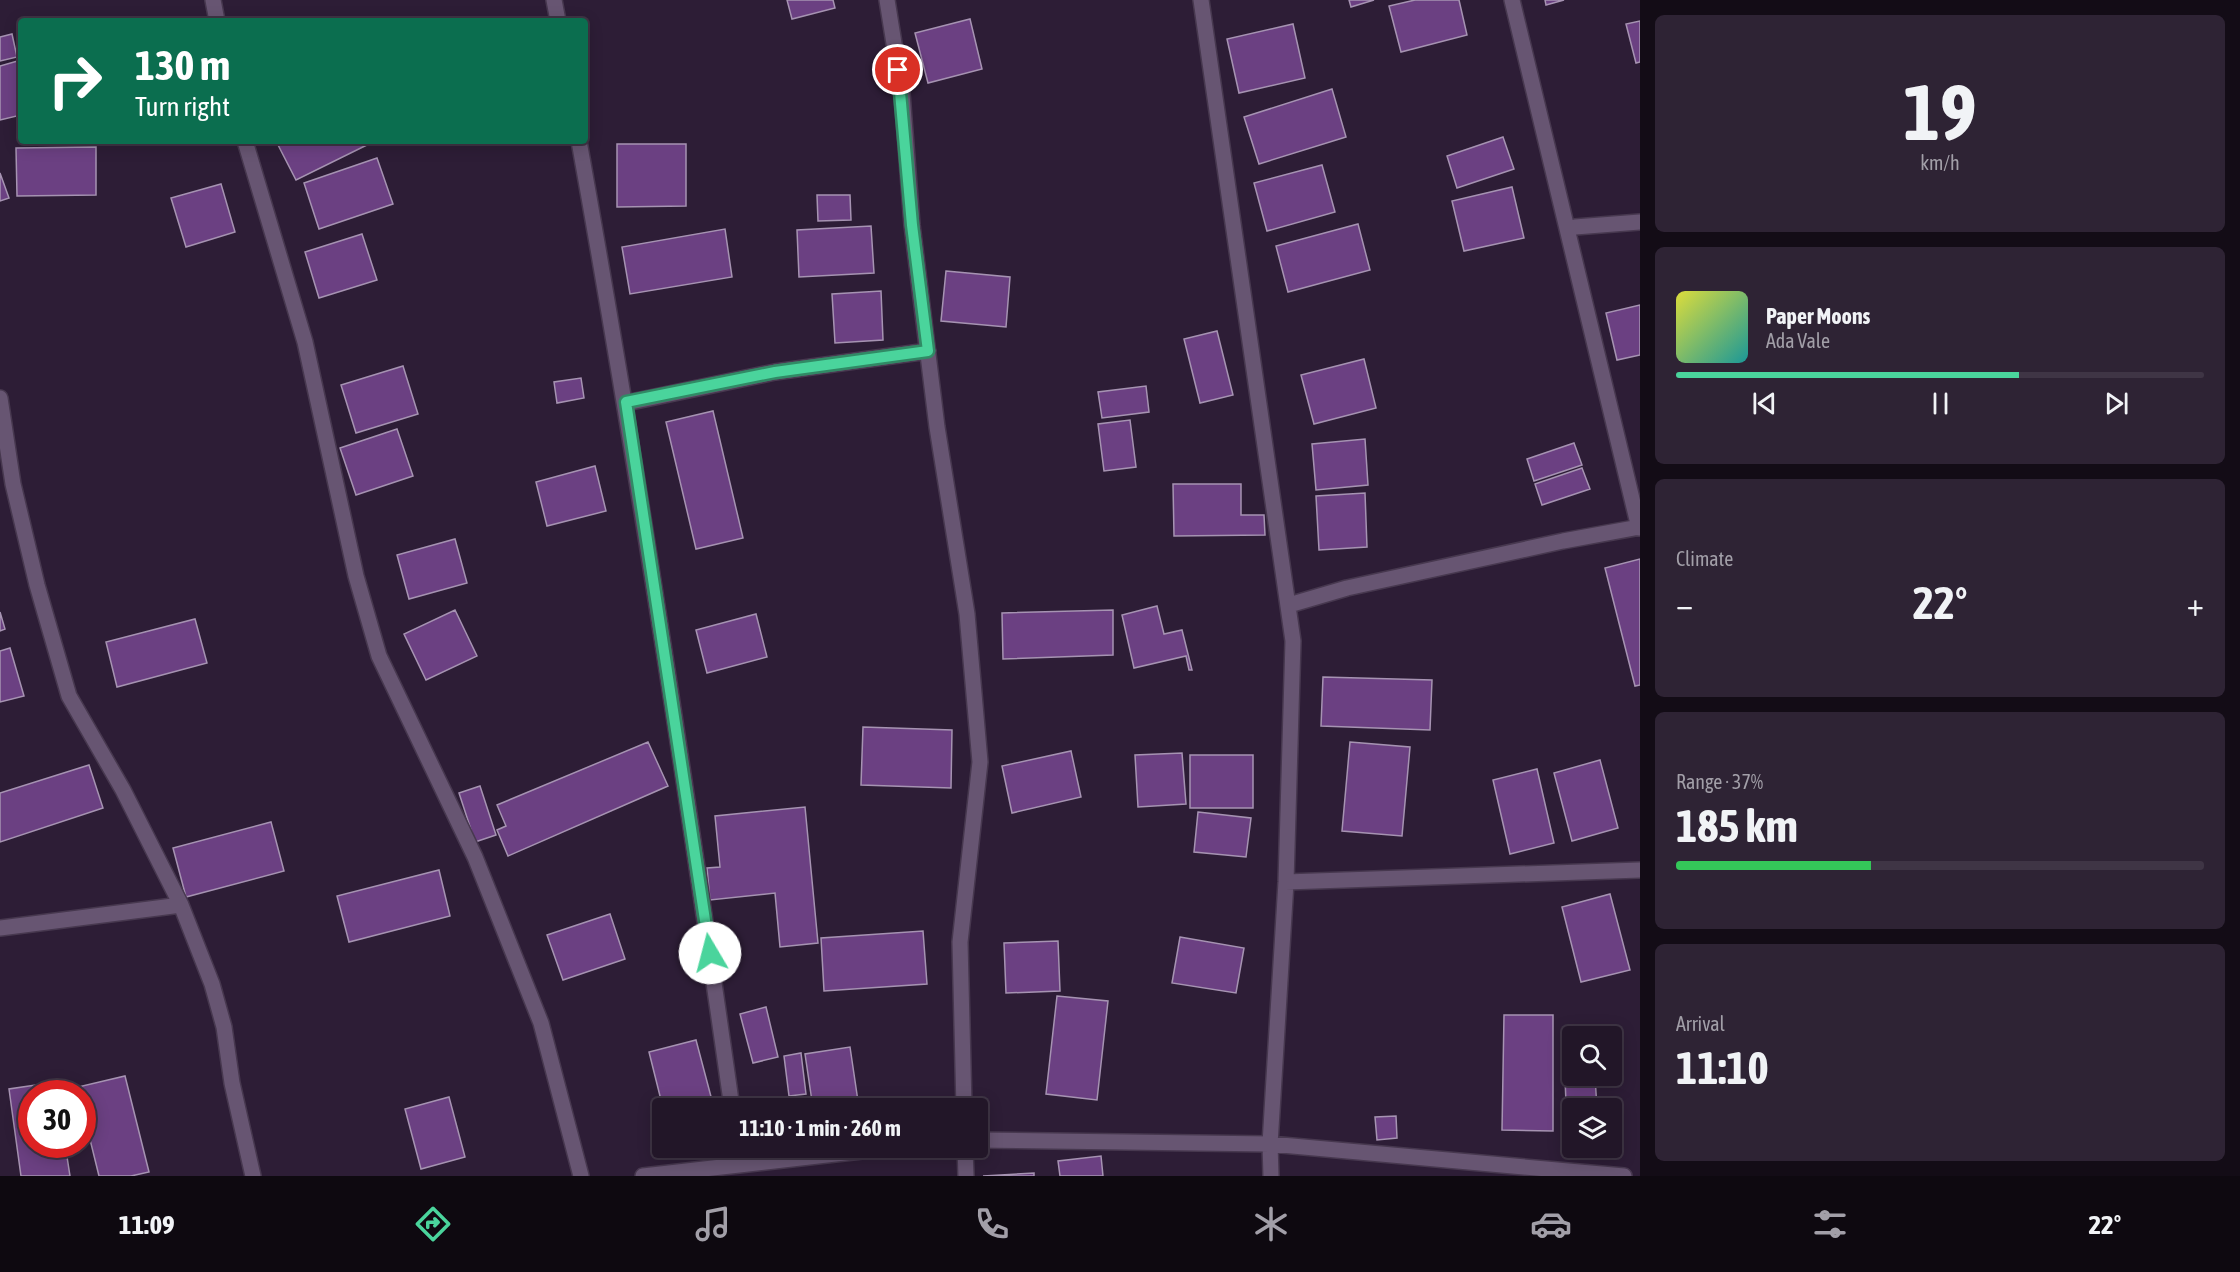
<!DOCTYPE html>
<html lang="en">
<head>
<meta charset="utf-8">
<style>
  body { margin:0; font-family:"Asap Condensed",sans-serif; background:#2e2334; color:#f1f3f6; height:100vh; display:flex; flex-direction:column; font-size:22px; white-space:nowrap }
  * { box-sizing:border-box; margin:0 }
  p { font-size:20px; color:#a29fa8 }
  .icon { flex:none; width:33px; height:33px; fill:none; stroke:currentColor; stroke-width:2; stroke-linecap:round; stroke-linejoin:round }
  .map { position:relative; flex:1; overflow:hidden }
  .details { display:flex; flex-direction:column; gap:15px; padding:15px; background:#130c16; width:600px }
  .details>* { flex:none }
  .banner { position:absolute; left:18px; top:18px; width:570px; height:126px; border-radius:6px; box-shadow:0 3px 15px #0003,0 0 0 2px #3f3545; background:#0b6e4f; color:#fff; overflow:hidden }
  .buttons { position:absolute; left:1562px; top:1026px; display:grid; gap:12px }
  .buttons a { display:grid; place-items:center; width:60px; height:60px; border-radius:6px; background:#221628; box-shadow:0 3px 15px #0003,0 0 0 2px #3f3545; font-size:30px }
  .speed { position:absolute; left:18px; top:1080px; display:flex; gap:12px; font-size:30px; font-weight:700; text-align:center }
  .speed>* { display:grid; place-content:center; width:78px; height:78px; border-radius:50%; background:#221628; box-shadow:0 3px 15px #0003,0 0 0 2px #3f3545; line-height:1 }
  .speed .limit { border:9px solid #d22; background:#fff; color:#111 }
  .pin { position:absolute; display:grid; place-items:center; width:51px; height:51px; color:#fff; margin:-26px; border:3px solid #fff; border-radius:50%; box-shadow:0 2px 6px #0007 }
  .me { position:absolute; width:66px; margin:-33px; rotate:352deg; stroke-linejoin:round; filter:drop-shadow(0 0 4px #0008) }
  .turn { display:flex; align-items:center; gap:21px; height:126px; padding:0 18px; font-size:27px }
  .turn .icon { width:78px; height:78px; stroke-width:2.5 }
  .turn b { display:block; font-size:42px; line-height:51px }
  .big { font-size:45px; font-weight:700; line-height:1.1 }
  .details .card { flex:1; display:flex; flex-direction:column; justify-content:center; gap:9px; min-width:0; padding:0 21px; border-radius:9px; background:#2e2334 }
  .details .dial { align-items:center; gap:0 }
  .dial b { font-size:78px; line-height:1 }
  .song { display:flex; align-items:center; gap:18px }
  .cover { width:72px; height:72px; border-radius:9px; background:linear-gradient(135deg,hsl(60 70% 55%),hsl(180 70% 35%)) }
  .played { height:6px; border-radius:3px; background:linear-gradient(90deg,#4ad49c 65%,#3f3545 65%) }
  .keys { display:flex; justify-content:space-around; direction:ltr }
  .heat { display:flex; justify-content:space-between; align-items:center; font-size:33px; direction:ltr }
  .charge { height:9px; border-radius:4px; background:linear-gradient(90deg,#34c759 37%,#3f3545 0) }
  .trip { position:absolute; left:652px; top:1098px; width:336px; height:60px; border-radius:6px; background:#221628; box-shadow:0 3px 15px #0003,0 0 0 2px #3f3545; font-weight:700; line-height:60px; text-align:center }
  .menu { display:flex; height:96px; justify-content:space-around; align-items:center; background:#0e0910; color:#a29fa8 }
  .menu .icon { width:42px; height:42px }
  .menu .on { color:#4ad49c }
  .menu b { font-size:27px; color:#f1f3f6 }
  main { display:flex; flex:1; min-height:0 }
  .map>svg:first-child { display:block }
</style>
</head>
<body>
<main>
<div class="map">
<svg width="1640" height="1176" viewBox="0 0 1640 1176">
  <rect width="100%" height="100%" fill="#2d1d36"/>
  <path fill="#6b4082" stroke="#a693b2" stroke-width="1.5" d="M787 0H833L835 8 792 19Z
    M1349 0H1374L1351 7Z
    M1415 0H1459L1467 35 1401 52 1389 6Z
    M1545 0H1564L1546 5Z
    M970 19 982 69 928 83 915 33Z
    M1640 21V62L1636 63 1626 24Z
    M1293 24 1305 78 1239 93 1227 39Z
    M12 34 17 57 0 61V37Z
    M21 60V115L0 120V66Z
    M1332 89 1346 137 1259 164 1244 117Z
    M1503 137 1514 169 1457 188 1447 156Z
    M276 141H375L296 180Z
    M617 144H686V206L617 207Z
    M96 147V195L17 196 16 148Z
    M377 158 393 204 319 229 304 183Z
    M1322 165 1335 212 1267 231 1254 183Z
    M0 173 9 198 0 201Z
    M221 184 235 232 186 247 171 198Z
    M1512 187 1524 238 1464 251 1452 201Z
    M817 195H850L851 220 818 221Z
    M1358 224 1370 270 1288 292 1276 246Z
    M871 226 874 273 799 277 797 230Z
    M725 229 732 277 630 294 622 247Z
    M362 234 377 280 319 298 305 252Z
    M946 271 1010 277 1006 327 941 321Z
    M881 291 883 340 835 343 832 294Z
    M1640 305V355L1617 360 1606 313Z
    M1217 331 1233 395 1200 403 1184 339Z
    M1364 359 1376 408 1314 424 1301 375Z
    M403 366 418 414 356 433 341 385Z
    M581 378 584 398 557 403 554 382Z
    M1146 386 1149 412 1102 418 1098 392Z
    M713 411 743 538 696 549 666 422Z
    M1130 420 1136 467 1104 471 1098 424Z
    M397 429 413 476 356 495 340 448Z
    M1365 439 1368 485 1316 490 1312 444Z
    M1574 443 1582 465 1534 481 1527 459Z
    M595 466 606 511 547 526 536 482Z
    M1582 468 1590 489 1542 505 1535 484Z
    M1173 484H1241V515H1264L1265 535 1174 536Z
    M1365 493 1367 547 1319 550 1316 496Z
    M455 539 467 583 409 599 397 555Z
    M1640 559V685L1635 686 1605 568Z
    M1157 606 1164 634 1182 630 1192 670H1189L1186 656 1134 668 1122 615Z
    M455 610 477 656 426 680 404 634Z
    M1113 610V655L1003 659 1002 613Z
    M0 612 5 629 0 631Z
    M756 614 767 657 707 673 696 630Z
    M195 619 207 663 117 687 106 642Z
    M10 648 24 696 0 702V651Z
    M1323 677 1432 680 1430 730 1321 726Z
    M863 727 952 730 951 788 861 785Z
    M648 742 668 786 508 856 497 830 506 826 497 805Z
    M1350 742 1410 747 1402 836 1342 831Z
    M1071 751 1081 797 1012 813 1002 766Z
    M1182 753 1186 804 1138 807 1135 755Z
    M1190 755H1253V808H1190Z
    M1600 760 1618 828 1572 841 1554 773Z
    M89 765 103 808 0 842V793Z
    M1537 769 1554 843 1510 854 1493 780Z
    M480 786 496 835 475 842 459 793Z
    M805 807 818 943 780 947 775 893 710 900 707 868 720 867 715 816Z
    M1198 812 1251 818 1246 857 1194 852Z
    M271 822 284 871 186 897 173 848Z
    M439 870 450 916 349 942 337 896Z
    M1610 894 1630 970 1581 982 1562 907Z
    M610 914 625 959 563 980 547 935Z
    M923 931 927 984 824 991 821 938Z
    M1180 937 1244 948 1236 993 1172 983Z
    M1058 941 1060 991 1006 993 1004 943Z
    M1057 996 1108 1001 1097 1100 1046 1094Z
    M766 1007 778 1057 753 1063 740 1014Z
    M1504 1015H1553V1131L1502 1130Z
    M696 1040 714 1108H663L649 1052Z
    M850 1047 859 1108H813L805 1054Z
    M801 1053 806 1094 789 1096 784 1056Z
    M125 1076 149 1172 131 1176H99L82 1107V1094H79L78 1087Z
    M1595 1077 1597 1108H1572V1126H1567L1565 1079Z
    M56 1082 58 1094H32V1144H65L70 1176H21L9 1089Z
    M449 1097 465 1157 421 1169 405 1109Z
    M1396 1116 1397 1138 1377 1140 1375 1117Z
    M1101 1156 1103 1176H1060L1058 1161Z
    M1034 1173V1176H983Z"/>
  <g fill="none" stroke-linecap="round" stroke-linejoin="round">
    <defs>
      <path id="minor" d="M213 0 217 21
        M554 0 558 21
        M887 0 902 93 912 225 937 427 967 614 980 762 960 942 964 1108
        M1201 0 1293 641 1286 882 1270 1144 1271 1176
        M1512 0 1639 528
        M245 141 305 342 356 576 379 656 475 857 541 1023 581 1176
        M579 141C637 463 686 785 732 1108
        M1575 227 1640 222
        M0 398 13 484 37 585 69 696 123 790 181 905 212 984 224 1027 232 1083 253 1176
        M626 403 775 372 928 351
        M1289 605 1347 588 1563 541 1640 527
        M1286 882 1640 870
        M0 928 181 905
        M978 1140 1270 1144 1624 1176
        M965 1148 966 1176
        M643 1176 888 1148"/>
    </defs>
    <use href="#minor" stroke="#47384f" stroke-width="18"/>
    <use href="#minor" stroke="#675572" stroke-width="15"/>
  </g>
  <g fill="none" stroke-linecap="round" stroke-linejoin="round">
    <defs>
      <path id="route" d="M710 953 626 402 775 372 928 351 912 225 898 70"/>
    </defs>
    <use href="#route" stroke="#308a65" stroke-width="15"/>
    <use href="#route" stroke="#4ad49c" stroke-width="10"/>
  </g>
</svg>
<div class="buttons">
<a><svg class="icon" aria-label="search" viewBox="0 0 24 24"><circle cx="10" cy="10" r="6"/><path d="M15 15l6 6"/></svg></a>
<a><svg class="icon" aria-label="layers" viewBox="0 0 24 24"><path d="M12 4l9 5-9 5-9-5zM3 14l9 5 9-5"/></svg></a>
</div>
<div class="speed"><div class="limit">30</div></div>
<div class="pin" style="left:898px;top:70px;background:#d93025"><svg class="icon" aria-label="arrive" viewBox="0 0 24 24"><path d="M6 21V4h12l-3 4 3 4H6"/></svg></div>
<svg class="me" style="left:710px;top:953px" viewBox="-20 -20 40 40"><circle r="19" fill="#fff"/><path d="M0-13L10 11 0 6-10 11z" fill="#4ad49c"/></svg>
<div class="trip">11:10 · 1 min · 260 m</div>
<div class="banner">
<div class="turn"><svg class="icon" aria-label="right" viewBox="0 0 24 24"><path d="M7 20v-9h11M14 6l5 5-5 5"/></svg><div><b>130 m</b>Turn right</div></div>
</div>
</div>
<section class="details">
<div class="card dial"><b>19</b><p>km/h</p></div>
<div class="card">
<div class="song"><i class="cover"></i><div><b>Paper Moons</b><p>Ada Vale</p></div></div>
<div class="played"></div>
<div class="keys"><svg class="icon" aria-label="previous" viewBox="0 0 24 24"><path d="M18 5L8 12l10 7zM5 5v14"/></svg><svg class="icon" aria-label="pause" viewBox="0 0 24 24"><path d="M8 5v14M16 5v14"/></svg><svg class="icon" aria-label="next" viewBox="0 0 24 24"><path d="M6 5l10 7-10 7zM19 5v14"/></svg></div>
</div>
<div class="card"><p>Climate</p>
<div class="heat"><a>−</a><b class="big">22°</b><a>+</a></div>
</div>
<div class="card"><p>Range · 37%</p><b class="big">185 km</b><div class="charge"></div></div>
<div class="card"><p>Arrival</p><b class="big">11:10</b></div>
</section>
</main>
<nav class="menu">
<b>11:09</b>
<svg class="icon on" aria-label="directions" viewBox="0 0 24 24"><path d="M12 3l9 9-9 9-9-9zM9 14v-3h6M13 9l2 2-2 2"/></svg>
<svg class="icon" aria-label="music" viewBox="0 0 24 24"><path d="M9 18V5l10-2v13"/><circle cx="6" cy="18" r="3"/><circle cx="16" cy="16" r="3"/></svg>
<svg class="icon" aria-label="phone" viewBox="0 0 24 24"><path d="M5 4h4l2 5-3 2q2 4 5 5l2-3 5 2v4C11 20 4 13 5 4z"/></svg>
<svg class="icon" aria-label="climate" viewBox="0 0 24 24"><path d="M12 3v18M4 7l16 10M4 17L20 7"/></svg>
<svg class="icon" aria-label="car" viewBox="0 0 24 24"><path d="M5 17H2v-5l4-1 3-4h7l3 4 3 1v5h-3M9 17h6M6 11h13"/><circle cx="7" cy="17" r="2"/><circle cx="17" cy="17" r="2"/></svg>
<svg class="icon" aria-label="filters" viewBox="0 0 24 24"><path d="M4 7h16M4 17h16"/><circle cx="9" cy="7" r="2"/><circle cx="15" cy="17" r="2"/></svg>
<b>22°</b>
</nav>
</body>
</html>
